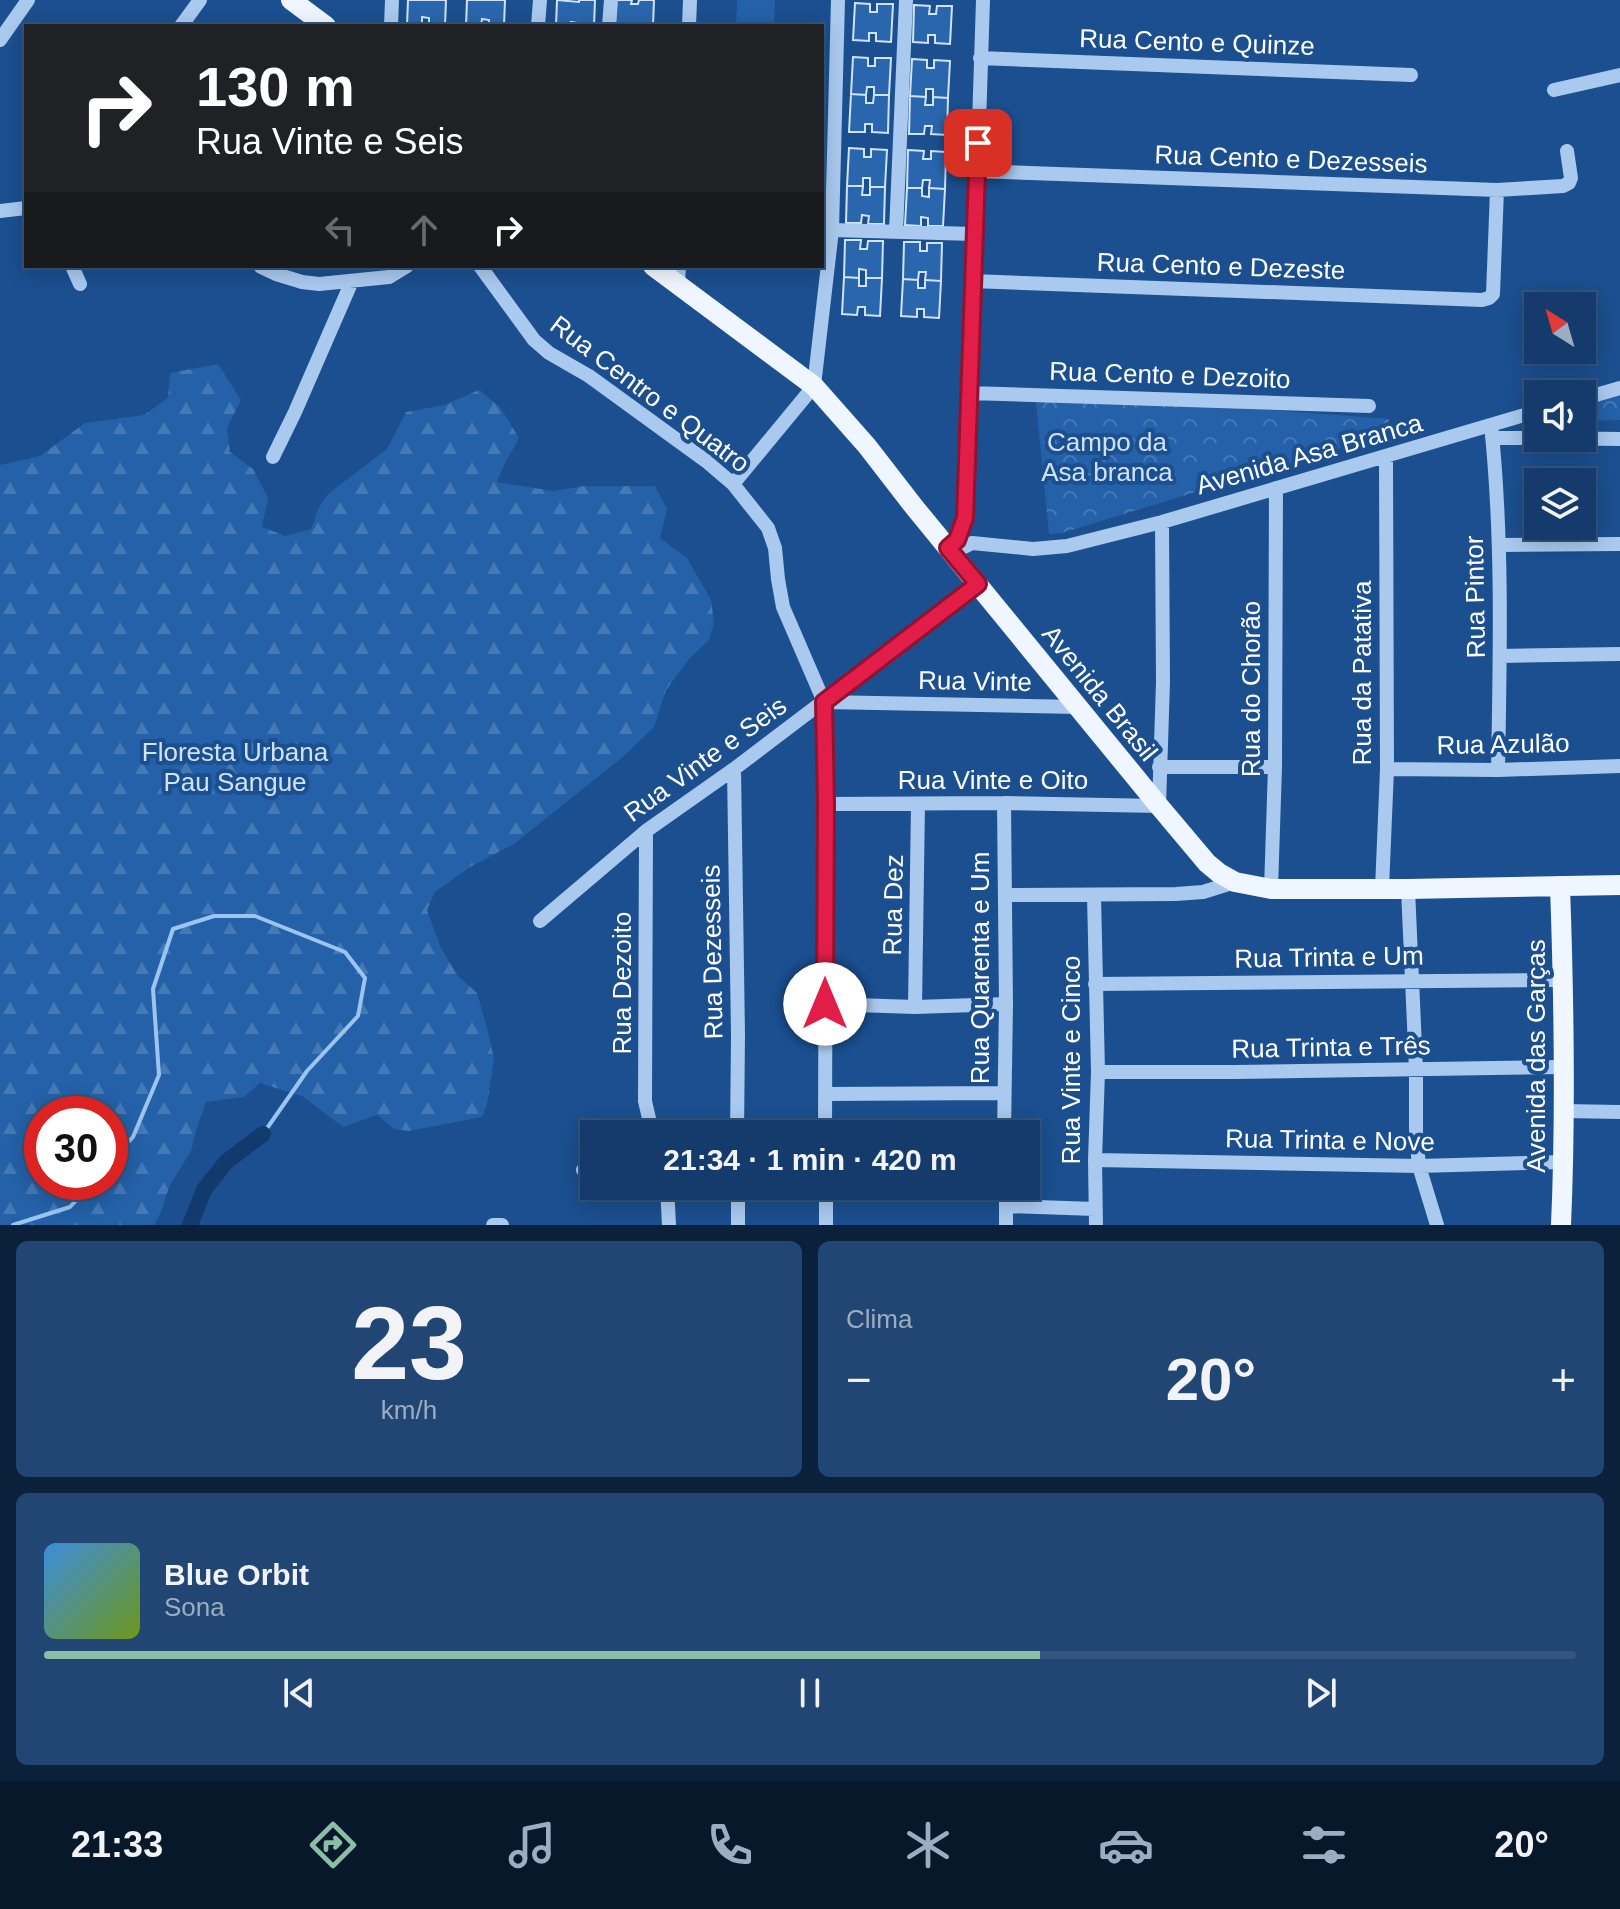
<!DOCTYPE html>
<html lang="pt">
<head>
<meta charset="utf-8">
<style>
  body { margin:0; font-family:Arial,sans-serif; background:#214673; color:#f1f3f6; height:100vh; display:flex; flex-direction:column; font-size:30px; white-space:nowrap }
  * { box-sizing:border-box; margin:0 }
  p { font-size:26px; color:#9dadc1 }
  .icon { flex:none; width:44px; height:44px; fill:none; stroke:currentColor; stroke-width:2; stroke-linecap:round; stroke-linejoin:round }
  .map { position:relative; height:1225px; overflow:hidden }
  .details { display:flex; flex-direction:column; gap:16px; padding:16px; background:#0b203b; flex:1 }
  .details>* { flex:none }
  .banner { position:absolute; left:24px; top:24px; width:800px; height:244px; border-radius:0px; box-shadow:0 4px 20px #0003,0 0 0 2px #33557e; background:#202124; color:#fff; overflow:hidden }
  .needle { width:52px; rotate:323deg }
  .controls { position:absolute; left:1524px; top:292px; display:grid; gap:16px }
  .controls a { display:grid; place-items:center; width:72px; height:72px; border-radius:0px; background:#143b6b; box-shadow:0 4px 20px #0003,0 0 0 2px #33557e; font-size:40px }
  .speed { position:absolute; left:24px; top:1096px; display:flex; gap:16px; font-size:40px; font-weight:700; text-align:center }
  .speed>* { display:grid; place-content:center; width:104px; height:104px; border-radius:50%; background:#143b6b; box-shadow:0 4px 20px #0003,0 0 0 2px #33557e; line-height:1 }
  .speed .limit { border:12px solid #d22; background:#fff; color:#111 }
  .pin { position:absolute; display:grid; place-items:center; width:68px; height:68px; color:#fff; margin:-34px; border-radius:16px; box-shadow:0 4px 12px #0006 }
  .me { position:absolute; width:88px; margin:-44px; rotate:0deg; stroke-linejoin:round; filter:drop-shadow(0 0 6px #0008) }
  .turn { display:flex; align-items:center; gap:28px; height:168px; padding:0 40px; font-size:36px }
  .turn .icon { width:104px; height:104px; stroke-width:2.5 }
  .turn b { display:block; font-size:56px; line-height:68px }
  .lanes { display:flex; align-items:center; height:76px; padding:0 40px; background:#0003; justify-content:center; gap:40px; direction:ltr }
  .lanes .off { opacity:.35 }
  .big { font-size:60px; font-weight:800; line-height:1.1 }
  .details .widget { flex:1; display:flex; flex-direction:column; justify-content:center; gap:12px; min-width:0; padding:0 28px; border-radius:12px; background:#214673 }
  .details .dial { align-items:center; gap:0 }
  .dial b { font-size:104px; line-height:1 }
  .song { display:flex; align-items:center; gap:24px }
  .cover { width:96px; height:96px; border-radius:12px; background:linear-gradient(135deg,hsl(210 70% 55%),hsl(80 70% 35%)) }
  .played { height:8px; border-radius:4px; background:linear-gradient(90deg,#8abfa5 65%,#33557e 65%) }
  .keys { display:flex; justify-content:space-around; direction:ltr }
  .heat { display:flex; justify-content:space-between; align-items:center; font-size:44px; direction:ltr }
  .details .tiles { flex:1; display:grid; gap:16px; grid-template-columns:1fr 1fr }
  .widget:last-child { grid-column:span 2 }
  .trip { position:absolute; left:580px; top:1120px; width:460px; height:80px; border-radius:0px; background:#143b6b; box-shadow:0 4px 20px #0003,0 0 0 2px #33557e; font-weight:800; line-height:80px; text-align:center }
  .tab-bar { display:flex; height:128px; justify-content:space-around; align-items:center; background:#08182b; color:#9dadc1 }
  .tab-bar .icon { width:56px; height:56px }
  .tab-bar .on { color:#8abfa5 }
  .tab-bar b { font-size:36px; color:#f1f3f6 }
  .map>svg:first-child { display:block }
</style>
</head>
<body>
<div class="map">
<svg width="1620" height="1225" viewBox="0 0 1620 1225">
  <defs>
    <pattern id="forest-firs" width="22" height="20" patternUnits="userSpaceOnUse" patternTransform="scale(2)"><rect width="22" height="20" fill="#2461a8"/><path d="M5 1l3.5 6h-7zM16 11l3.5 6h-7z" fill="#4579b5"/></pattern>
    <pattern id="park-crowns" width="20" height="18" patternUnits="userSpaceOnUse" patternTransform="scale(2)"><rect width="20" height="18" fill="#2461a8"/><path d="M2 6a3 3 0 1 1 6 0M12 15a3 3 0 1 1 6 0" fill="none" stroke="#4579b5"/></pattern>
  </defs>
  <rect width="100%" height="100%" fill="#1b4f8f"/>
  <path fill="url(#forest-firs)" fill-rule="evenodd" d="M218 364 241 400 227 428 230 452 253 469 268 498 262 527 285 536 311 529 319 507 328 494 387 449 406 412 444 405 479 390 500 407 519 438 503 467 497 482 553 491 584 486H655L667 509 660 538 687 558 711 600 714 623 709 640 690 658 666 690 654 727 624 756 514 844 470 867 435 892 427 910 441 948 457 975 477 993 488 1031 494 1059 487 1104 482 1117 409 1131 394 1129 377 1115 343 1127 302 1096 260 1083 244 1097 206 1102 197 1127 191 1151 169 1187 161 1212 154 1225H0V465L40 456 85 423 144 415 168 398 170 373ZM42 1114H110V1182H42Z"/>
  <path fill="url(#park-crowns)" d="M1620 389V420L1582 421V401Z
    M1035 392 1389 419V433L1062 533 1049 534Z"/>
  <path fill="#2461a8" d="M737 0H775L774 26H736Z"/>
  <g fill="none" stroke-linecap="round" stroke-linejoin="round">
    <path stroke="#9cc4f0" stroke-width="4" d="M110 1162 133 1137 159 1075 153 989 173 929 214 916H255L345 952 365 978 358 1016 307 1071 263 1134
      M13 1225 70 1207 93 1182"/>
    <path stroke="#123a6d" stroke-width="16" d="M190 1225 204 1190 226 1162 263 1134"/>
  </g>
  <path fill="#2a66ad" stroke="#cfe3fa" stroke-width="2" d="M408 0H446L445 26H429V18L422 17V26L407 25Z
    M467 0H505L504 26H489V20L482 19 481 26H466Z
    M557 0 579 2V0H595L594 26H578V23L571 22V26H556Z
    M616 0H632L631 4H638L639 0H654L653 26 631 24V26H615Z
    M855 3 870 4V12H877V4H893L891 42 876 41V33H869V41L853 40Z
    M914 5 930 6 929 14H936L937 6H952L950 44 935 43V35H928V43L913 42Z
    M853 57 868 58V66H875V58H891L889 95H874V87H867L866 95 851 94Z
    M912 59 927 60V68H934V60L950 61 948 98 933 97V89H926V97L910 96Z
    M851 94 866 95V103H873L874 95H889L888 133 872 132V124H865V132H849Z
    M910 96 926 97 925 105H933V97L948 98 947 135 931 134 932 126H925L924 134H909Z
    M849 148 864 149V157H871V149L887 150 885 187H870V178H863V186H847Z
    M908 150 924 151 923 159H931V151L946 152 945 189 929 188 930 180H923L922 188H907Z
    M847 186H863L862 195H870V187H885L884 224H868L869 216 862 215 861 223H846Z
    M907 188H922V196L929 197V188L945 189 943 226H928V218L921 217V226L905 225Z
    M845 240H861L860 249H867L868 241H883L882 278H866V270L859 269V278L844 277Z
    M904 242H920V251H927V243H942L941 281 925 280 926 272H919L918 280 903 279Z
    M844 277 859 278V286H866V278H882L880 316 865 315V307H858L857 315 842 314Z
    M903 279 918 280V288H925V280L941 281 939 318 924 317V309H917V317L901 316Z"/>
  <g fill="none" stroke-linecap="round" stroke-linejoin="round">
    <path stroke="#a9c9ee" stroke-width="14" d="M181 26 200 0
      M391 26 392 0
      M538 26 540 0
      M609 26 611 0
      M689 26 690 0
      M0 40 28 0
      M980 58 1411 75
      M1554 90 1620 75
      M977 171 1497 190 1563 186 1569 183 1571 178 1567 151
      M0 211 26 208
      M832 230 974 234
      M896 232 906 0
      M72 266 80 284
      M480 266 534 340 549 353 589 376 706 461 733 484 768 528 775 548 778 579 783 607 824 702 826 804 825 1134
      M261 267 276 274 302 282 319 284 389 277 407 266
      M972 281 1482 300 1489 298 1493 294 1497 190
      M678 284 679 266
      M969 393 1369 406
      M1582 399 1620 388
      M1491 425C1503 539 1500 655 1498 770
      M1493 438H1538
      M1540 438 1620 439
      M273 457 295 412 352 281
      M733 484 814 386 832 230 838 0
      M1500 545 1620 544
      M948 548C964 534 965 516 967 496L983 0
      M952 553 972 543 1033 549 1067 546 1162 522 1538 411
      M1500 656 1620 654
      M824 702 1077 707
      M1159 767H1275
      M734 769 738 1035 737 1134
      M1387 769 1498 770 1620 766
      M826 804 1004 803 1159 806 1163 682 1162 522
      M646 831 645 1101 650 1123 655 1134
      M1271 889 1275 767 1276 488
      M1382 889 1387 769 1386 457
      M1408 889 1416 1070V1135L1419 1166 1437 1225
      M1005 895 1176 894 1203 892 1235 882
      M1094 895 1098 1072 1095 1160 1096 1225
      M540 921 646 831 734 769 978 584
      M1095 984 1564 980
      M825 1004 915 1007 1006 1004
      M915 1007 918 804
      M1098 1072H1234L1564 1067
      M826 1094 1003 1093
      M1564 1111 1620 1112
      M1004 1134 1006 1004 1004 803
      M1095 1160 1419 1166 1564 1162
      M583 1170 594 1169
      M667 1186 669 1225
      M738 1186V1225
      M826 1186V1225
      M964 1186 1005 1187
      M1006 1198V1225
      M1006 1206 1095 1209
      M493 1225H502"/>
    <path stroke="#f0f6ff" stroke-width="20" d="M291 0 326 26
      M653 266 814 386 867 446 915 508 1159 806 1207 863 1219 873 1235 882 1271 889H1408L1620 885
      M1560 886C1564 999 1566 1112 1561 1225"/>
  </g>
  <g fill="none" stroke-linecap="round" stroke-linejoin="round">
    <defs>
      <path id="route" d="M825 1004 826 804 824 702 978 584 948 548 957 540 965 518 978 143"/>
    </defs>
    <use href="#route" stroke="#92132f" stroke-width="20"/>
    <use href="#route" stroke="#e11d48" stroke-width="14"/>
  </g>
  <g text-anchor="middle" stroke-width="8" stroke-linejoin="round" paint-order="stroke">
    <g font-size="26" fill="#fff" stroke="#1b4f8f">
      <text transform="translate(1197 42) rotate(2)" y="9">Rua Cento e Quinze</text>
      <text transform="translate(1291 159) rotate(2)" y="9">Rua Cento e Dezesseis</text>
      <text transform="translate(1221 266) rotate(2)" y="9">Rua Cento e Dezeste</text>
      <text transform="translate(1170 375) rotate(2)" y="9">Rua Cento e Dezoito</text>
      <text transform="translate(650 394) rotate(37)" y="9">Rua Centro e Quatro</text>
      <text transform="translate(1309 454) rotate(-16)" y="9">Avenida Asa Branca</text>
      <text transform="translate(1475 597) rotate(-91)" y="9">Rua Pintor</text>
      <text transform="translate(1362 673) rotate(-90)" y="9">Rua da Patativa</text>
      <text transform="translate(975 681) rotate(1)" y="9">Rua Vinte</text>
      <text transform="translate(1251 689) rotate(-90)" y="9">Rua do Chorão</text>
      <text transform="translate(1100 693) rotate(51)" y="9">Avenida Brasil</text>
      <text transform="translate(1503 744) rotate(-1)" y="9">Rua Azulão</text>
      <text transform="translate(705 759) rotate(-36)" y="9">Rua Vinte e Seis</text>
      <text x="993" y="789">Rua Vinte e Oito</text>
      <text transform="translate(893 905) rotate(-89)" y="9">Rua Dez</text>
      <text transform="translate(712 952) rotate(-91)" y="9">Rua Dezesseis</text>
      <text transform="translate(1329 957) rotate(-1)" y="9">Rua Trinta e Um</text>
      <text transform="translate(980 968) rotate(-90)" y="9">Rua Quarenta e Um</text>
      <text transform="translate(622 983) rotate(-90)" y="9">Rua Dezoito</text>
      <text transform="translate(1331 1047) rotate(-1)" y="9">Rua Trinta e Três</text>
      <text transform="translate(1536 1056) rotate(-90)" y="9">Avenida das Garças</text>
      <text transform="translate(1071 1060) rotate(-90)" y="9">Rua Vinte e Cinco</text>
      <text transform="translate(1330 1140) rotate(1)" y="9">Rua Trinta e Nove</text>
    </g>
    <g font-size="26" fill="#cfe3fa" stroke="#1b4f8f">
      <text x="1107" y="451">Campo da<tspan x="1107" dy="30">Asa branca</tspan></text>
      <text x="235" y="761">Floresta Urbana<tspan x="235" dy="30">Pau Sangue</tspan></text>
    </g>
  </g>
</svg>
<div class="controls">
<a><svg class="needle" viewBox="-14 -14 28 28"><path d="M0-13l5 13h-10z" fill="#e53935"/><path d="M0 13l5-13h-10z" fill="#9dadc1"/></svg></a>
<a><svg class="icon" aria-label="sound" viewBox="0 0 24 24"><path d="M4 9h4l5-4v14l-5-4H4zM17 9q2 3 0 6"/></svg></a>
<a><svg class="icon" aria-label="layers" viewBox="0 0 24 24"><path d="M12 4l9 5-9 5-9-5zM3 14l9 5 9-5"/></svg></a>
</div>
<div class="speed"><div class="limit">30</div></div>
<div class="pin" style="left:978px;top:143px;background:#d93025"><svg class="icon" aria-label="arrive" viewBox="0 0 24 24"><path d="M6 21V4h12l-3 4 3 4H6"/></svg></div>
<svg class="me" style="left:825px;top:1004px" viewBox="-20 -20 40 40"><circle r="19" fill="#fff"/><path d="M0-13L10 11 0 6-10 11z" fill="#e11d48"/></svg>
<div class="trip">21:34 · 1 min · 420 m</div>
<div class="banner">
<div class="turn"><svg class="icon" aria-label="right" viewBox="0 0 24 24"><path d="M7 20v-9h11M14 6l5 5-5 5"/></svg><div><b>130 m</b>Rua Vinte e Seis</div></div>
<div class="lanes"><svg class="icon off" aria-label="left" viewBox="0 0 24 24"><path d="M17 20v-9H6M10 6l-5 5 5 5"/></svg><svg class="icon off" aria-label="ahead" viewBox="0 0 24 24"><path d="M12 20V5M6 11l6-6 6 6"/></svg><svg class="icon" aria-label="right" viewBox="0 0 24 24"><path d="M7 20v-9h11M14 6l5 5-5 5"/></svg></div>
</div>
</div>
<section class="details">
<div class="tiles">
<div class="widget dial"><b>23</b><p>km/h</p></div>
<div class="widget"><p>Clima</p>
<div class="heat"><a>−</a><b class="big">20°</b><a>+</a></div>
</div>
<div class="widget">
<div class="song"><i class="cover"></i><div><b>Blue Orbit</b><p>Sona</p></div></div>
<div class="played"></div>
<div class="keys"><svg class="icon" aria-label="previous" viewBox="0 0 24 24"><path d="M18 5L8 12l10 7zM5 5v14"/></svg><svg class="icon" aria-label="pause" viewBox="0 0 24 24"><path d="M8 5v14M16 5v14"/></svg><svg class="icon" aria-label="next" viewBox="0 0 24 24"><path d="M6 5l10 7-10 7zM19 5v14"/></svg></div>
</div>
</div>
</section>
<nav class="tab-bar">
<b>21:33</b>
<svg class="icon on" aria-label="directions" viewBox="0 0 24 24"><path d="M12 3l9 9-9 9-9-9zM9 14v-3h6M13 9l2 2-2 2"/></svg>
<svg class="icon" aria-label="music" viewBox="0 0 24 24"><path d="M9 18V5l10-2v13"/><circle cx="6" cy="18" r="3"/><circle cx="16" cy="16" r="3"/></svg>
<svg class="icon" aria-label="phone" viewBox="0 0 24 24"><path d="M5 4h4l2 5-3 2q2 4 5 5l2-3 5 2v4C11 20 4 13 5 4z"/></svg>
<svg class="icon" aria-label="climate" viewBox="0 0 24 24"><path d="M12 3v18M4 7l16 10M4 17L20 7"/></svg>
<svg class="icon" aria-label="car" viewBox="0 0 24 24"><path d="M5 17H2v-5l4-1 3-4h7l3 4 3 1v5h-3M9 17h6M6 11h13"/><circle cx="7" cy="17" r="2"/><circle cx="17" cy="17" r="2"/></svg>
<svg class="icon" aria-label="filters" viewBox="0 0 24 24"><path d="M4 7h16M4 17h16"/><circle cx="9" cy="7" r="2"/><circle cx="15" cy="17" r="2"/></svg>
<b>20°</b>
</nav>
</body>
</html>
